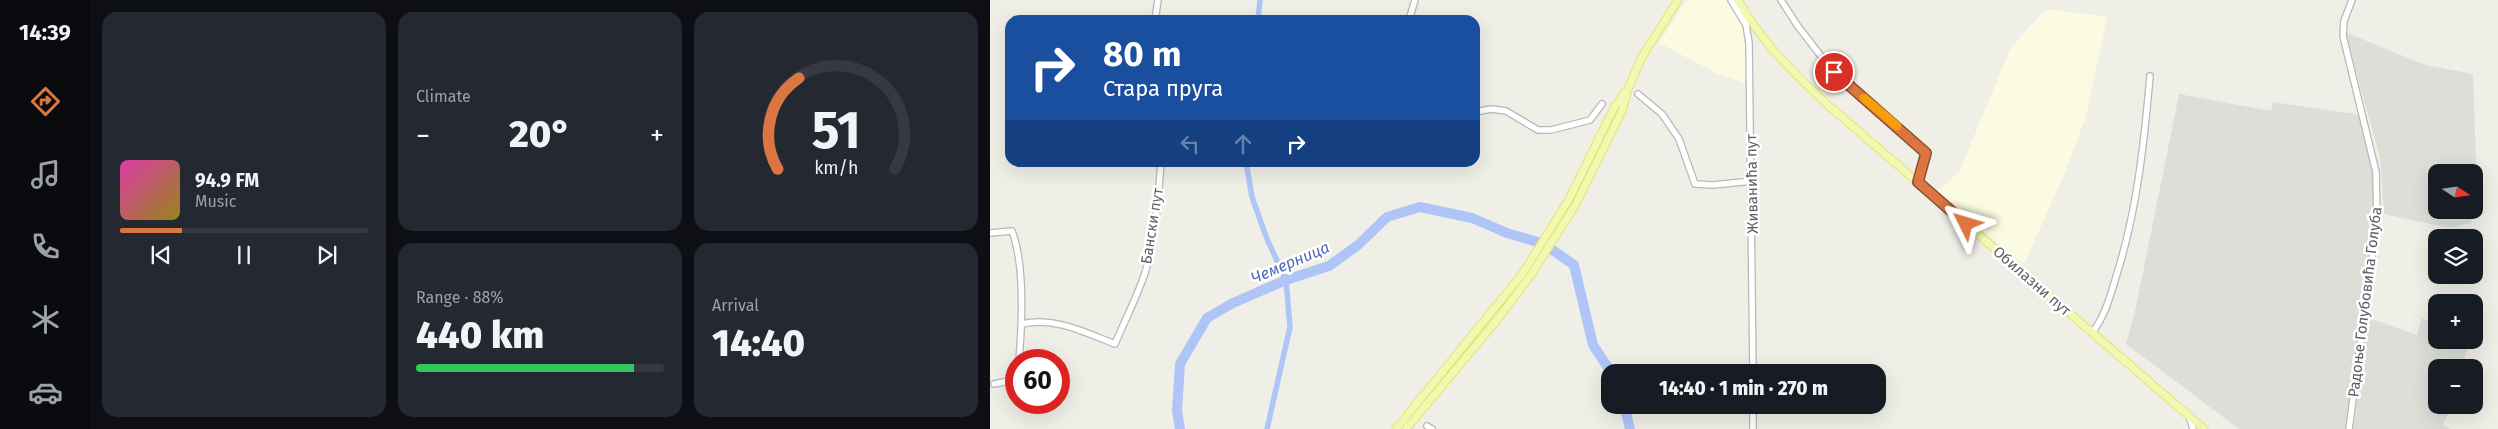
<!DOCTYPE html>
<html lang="en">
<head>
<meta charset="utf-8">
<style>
  body { margin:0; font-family:"Fira Sans",sans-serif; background:#242831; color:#f1f3f6; height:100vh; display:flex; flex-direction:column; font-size:19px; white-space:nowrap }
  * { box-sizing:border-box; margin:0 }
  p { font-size:16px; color:#9ea1a6 }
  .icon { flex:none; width:28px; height:28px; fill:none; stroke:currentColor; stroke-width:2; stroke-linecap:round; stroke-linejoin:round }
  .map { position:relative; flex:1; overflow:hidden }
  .sheet { display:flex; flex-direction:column; gap:12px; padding:12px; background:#0d0f14; width:900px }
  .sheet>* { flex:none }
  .top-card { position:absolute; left:15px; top:15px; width:475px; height:152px; border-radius:15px; box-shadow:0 5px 20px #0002; background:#1a4fa0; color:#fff; overflow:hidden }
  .needle { width:32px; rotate:103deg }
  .fabs { position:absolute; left:1438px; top:164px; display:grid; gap:10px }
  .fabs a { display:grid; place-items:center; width:55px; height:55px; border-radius:10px; background:#171b24; box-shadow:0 5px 20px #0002; font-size:25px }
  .speed { position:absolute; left:15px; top:349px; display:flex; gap:10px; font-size:25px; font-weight:700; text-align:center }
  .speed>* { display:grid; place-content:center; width:65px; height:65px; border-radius:50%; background:#171b24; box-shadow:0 5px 20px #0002; line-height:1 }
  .speed .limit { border:8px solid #d22; background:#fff; color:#111 }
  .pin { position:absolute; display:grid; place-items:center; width:42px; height:42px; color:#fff; margin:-21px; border:2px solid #fff; border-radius:50%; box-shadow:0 1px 5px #0007 }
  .me { position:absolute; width:55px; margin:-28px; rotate:310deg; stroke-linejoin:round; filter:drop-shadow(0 0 4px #0008) }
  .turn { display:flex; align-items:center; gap:18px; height:105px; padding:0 15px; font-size:22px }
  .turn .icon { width:65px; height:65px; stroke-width:2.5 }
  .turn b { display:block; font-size:35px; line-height:42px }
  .lanes { display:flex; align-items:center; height:48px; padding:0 15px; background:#0003; justify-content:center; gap:25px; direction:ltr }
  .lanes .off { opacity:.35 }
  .big { font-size:38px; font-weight:800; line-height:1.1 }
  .sheet .widget { flex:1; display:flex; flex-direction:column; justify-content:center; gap:8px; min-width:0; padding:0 18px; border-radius:15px; background:#242831 }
  .sheet .dial { align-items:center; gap:0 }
  .dial svg { height:130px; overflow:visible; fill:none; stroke:#363941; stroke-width:7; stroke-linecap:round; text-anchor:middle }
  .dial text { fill:#f1f3f6; stroke:none }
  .song { display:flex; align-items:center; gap:15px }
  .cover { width:60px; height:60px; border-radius:8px; background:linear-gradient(135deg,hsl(320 70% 55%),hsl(50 70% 35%)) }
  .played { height:5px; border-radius:2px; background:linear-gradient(90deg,#db7642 25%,#363941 25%) }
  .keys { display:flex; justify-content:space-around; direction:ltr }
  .heat { display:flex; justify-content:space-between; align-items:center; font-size:28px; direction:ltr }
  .charge { height:8px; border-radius:4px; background:linear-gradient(90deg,#34c759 88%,#363941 0) }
  .sheet .tiles { flex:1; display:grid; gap:12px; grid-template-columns:repeat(3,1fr) }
  .widget:first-child { grid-row:span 2 }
  .trip { position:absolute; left:611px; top:364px; width:285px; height:50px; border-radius:15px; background:#171b24; box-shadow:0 5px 20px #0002; font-weight:800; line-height:50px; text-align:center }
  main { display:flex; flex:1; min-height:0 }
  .tabs { display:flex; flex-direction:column; width:90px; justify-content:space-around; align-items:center; background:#090b0e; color:#9ea1a6 }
  .tabs .icon { width:35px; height:35px }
  .tabs .selected { color:#db7642 }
  .tabs b { font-size:22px; color:#f1f3f6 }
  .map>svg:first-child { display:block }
</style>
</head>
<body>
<main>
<nav class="tabs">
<b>14:39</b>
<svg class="icon selected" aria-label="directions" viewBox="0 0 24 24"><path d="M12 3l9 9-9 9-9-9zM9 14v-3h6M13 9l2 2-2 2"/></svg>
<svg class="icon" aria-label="music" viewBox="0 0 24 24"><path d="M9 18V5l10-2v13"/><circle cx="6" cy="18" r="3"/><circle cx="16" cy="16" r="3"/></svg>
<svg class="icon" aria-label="phone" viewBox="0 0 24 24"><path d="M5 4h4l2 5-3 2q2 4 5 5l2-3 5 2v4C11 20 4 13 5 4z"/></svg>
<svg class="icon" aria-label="climate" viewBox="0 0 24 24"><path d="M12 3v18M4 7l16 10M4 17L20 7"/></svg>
<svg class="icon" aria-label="car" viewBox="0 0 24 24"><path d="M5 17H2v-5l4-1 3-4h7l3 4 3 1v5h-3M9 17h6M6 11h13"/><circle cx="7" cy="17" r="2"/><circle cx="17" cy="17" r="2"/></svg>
</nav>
<section class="sheet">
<div class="tiles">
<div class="widget">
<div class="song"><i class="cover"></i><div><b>94.9 FM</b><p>Music</p></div></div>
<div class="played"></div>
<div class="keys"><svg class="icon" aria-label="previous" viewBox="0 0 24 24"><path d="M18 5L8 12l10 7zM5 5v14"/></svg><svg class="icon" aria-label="pause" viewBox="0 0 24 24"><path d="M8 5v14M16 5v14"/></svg><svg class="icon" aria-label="next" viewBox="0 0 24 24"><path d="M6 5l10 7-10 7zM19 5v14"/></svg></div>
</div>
<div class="widget"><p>Climate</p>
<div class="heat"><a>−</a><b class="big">20°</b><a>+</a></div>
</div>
<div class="widget dial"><svg viewBox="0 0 100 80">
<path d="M14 69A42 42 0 1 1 86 69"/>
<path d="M14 69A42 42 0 0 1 27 13" stroke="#db7642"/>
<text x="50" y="56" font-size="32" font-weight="700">51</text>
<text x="50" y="72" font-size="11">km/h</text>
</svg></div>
<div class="widget"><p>Range · 88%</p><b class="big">440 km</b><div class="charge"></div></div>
<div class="widget"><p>Arrival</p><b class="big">14:40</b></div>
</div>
</section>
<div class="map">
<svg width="1508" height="429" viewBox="0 0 1508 429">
  <rect width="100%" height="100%" fill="#efefe7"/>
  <path fill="#fafbe0" d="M697 0H739L755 27 759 84 728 74 669 43Z
    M1056 9 1117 17 1096 117 1071 182 1034 264 946 193 970 170 1021 47Z"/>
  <path fill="#deded9" d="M1355 32 1435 65 1483 74 1486 163 1484 187V172H1446V210H1482L1481 223 1459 228 1394 214 1390 157Z
    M1189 94 1281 111 1283 102 1372 115 1384 158 1386 208 1356 429H1249L1136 344 1146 307Z
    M1379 318 1427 335 1432 318 1446 324V340H1480L1472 367 1446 368V405H1461L1453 425 1460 429H1363Z"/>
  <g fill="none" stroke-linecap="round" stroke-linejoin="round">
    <path stroke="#afc5f8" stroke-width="5.5" d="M268 20 270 0
      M256 162 262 197 277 239 296 280 300 327 277 429"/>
    <path stroke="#afc5f8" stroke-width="10" d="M634 405 640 429
      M190 429 187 410 190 364 217 318 243 303 296 280 339 266 368 245 397 217 430 207 482 218 517 233 554 244 584 265 603 345 621 372"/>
    <defs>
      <path id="minor" d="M741 0 756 25 759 43 763 372
        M791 0 807 25 844 73 937 153 927 182
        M165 20 168 0
        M419 20 425 0
        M648 94 672 114 689 139 705 184 723 185 762 181
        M485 112 501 109 516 111 548 130H561L600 120 612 104
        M0 233 22 231C35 265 32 324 29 360
        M32 324C64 316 96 333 125 344 135 320 147 297 155 273 166 237 168 200 171 162
        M1102 333C1115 316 1120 297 1126 277 1147 211 1154 144 1160 76
        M4 384 18 381 26 373
        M763 405V429
        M1199 416 1203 429
        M437 426 442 429
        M1359 429 1387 220 1386 172 1353 36 1354 21 1362 0"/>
      <path id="major" d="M748 0C770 40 804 74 838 105L1214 429
        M406 429 533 273 578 201 625 106 635 92
        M416 429 507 320 541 275 586 204 632 111 638 89 652 57 688 0"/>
    </defs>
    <use href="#minor" stroke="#b7b7bc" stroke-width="8"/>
    <use href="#major" stroke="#e6e46a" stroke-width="9"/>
    <use href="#minor" stroke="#fff" stroke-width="5.5"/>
    <use href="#major" stroke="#f1f8b3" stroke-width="7"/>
  </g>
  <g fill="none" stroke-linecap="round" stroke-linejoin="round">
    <defs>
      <path id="route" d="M844 72 936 153 928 182 976 224"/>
    </defs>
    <use href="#route" stroke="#8e4d2b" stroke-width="12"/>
    <use href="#route" stroke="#db7642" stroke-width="9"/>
    <path stroke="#f59e0b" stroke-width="9" d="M874 98 907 126"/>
  </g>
  <g text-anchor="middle" stroke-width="5" stroke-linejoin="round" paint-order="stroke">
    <g font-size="15" fill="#5f6066" stroke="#fff">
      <text transform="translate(762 184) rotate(-91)" y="5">Живанића пут</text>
      <text transform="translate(162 226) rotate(-81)" y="5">Бански пут</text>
      <text transform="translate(1042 281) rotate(41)" y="5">Обилазни пут</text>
      <text transform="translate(1375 302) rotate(-83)" y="5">Радоње Голубовића Голуба</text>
    </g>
    <g font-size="16" font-style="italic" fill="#5269ba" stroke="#fff">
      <text transform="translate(300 262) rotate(-23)" y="6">Чемерница</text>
    </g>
  </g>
</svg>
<div class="fabs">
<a><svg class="needle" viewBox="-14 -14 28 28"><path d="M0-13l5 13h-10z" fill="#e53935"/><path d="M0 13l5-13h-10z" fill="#9ea1a6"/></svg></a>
<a><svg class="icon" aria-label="layers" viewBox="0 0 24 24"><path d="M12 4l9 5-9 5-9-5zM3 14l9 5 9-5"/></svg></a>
<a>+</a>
<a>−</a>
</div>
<div class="speed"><div class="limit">60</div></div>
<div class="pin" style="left:844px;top:72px;background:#d93025"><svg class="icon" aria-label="arrive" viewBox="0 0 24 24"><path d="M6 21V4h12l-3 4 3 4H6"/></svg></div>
<svg class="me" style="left:976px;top:224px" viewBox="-20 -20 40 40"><path d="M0-17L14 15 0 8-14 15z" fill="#db7642" stroke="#fff" stroke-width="4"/></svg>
<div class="trip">14:40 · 1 min · 270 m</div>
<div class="top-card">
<div class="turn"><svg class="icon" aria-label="right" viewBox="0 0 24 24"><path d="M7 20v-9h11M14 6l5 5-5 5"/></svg><div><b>80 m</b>Стара пруга</div></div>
<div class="lanes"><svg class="icon off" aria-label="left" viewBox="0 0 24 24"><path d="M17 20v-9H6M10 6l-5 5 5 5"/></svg><svg class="icon off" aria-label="ahead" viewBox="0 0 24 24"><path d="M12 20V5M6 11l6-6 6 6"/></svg><svg class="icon" aria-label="right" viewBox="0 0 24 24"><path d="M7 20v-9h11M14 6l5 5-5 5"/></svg></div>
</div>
</div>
</main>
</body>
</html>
